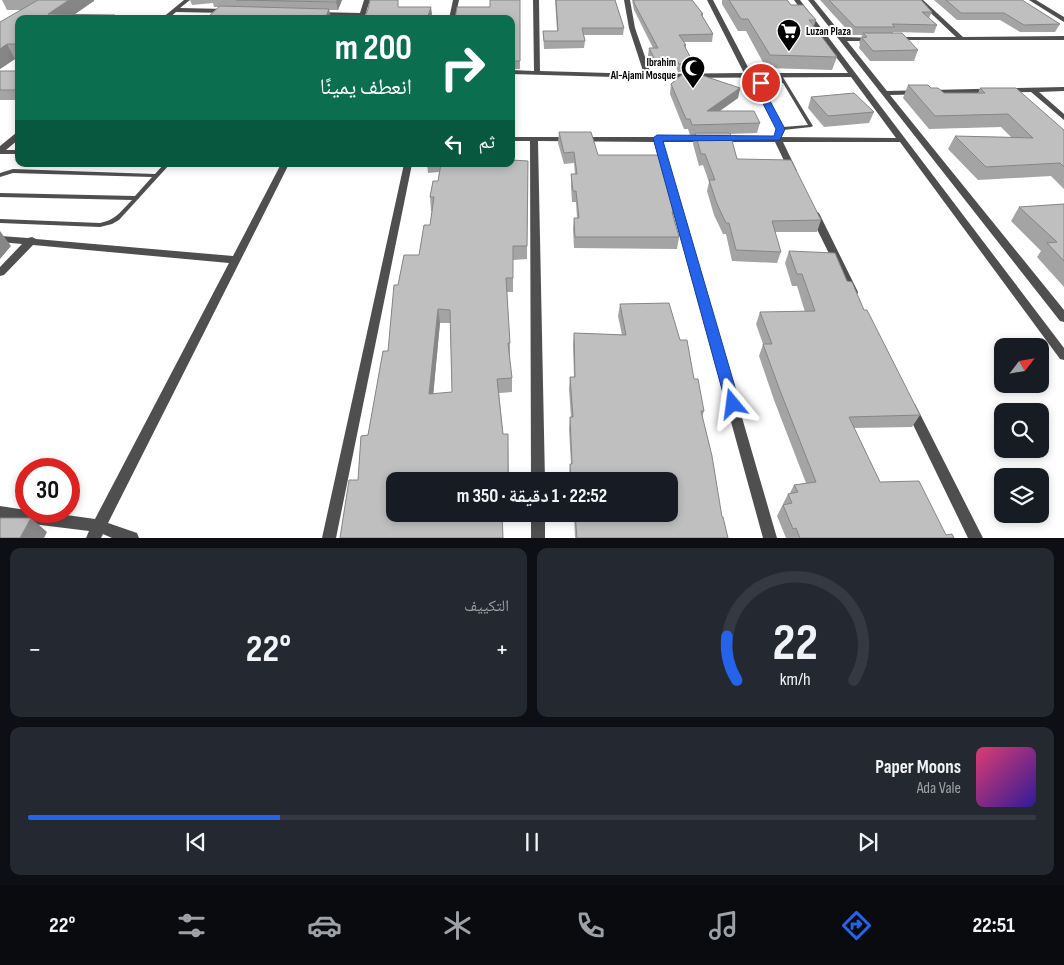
<!DOCTYPE html>
<html lang="ar">
<head>
<meta charset="utf-8">
<style>
  body { margin:0; font-family:"Sofia Sans Condensed","Noto Naskh Arabic",sans-serif; background:#242831; color:#f1f3f6; direction:rtl; height:100vh; display:flex; flex-direction:column; font-size:19px; white-space:nowrap }
  * { box-sizing:border-box; margin:0 }
  p { font-size:16px; color:#9ea1a6 }
  .icon { flex:none; width:28px; height:28px; fill:none; stroke:currentColor; stroke-width:2; stroke-linecap:round; stroke-linejoin:round }
  .map { position:relative; height:538px; overflow:hidden; direction:ltr }
  .panel { display:flex; flex-direction:column; gap:10px; padding:10px; background:#0d0f14; flex:1 }
  .panel>* { flex:none }
  .guide { position:absolute; left:15px; top:15px; width:500px; height:152px; border-radius:10px; box-shadow:0 2px 8px #0003; direction:rtl; background:#0b6e4f; color:#fff; overflow:hidden }
  .needle { width:32px; rotate:59deg }
  .controls { position:absolute; left:994px; top:338px; display:grid; gap:10px }
  .controls a { display:grid; place-items:center; width:55px; height:55px; border-radius:10px; background:#171b24; box-shadow:0 2px 8px #0003; font-size:25px }
  .speed { position:absolute; left:15px; top:458px; display:flex; gap:10px; font-size:25px; font-weight:700; text-align:center }
  .speed>* { display:grid; place-content:center; width:65px; height:65px; border-radius:50%; background:#171b24; box-shadow:0 2px 8px #0003; line-height:1 }
  .speed .limit { border:8px solid #d22; background:#fff; color:#111 }
  .pin { position:absolute; display:grid; place-items:center; width:42px; height:42px; color:#fff; margin:-21px; border:2px solid #fff; border-radius:50%; box-shadow:0 1px 5px #0007 }
  .me { position:absolute; width:55px; margin:-28px; rotate:344deg; stroke-linejoin:round; filter:drop-shadow(0 0 4px #0008) }
  .turn { display:flex; align-items:center; gap:18px; height:105px; padding:0 20px; font-size:22px }
  .turn .icon { width:65px; height:65px; stroke-width:2.5 }
  .turn b { display:block; font-size:35px; line-height:42px }
  .then { display:flex; align-items:center; height:48px; padding:0 20px; background:#0003; gap:10px; font-size:19px }
  .big { font-size:38px; font-weight:700; line-height:1.1 }
  .panel .widget { flex:1; display:flex; flex-direction:column; justify-content:center; gap:8px; min-width:0; padding:0 18px; border-radius:10px; background:#242831 }
  .panel .dial { align-items:center; gap:0 }
  .dial svg { height:130px; overflow:visible; fill:none; stroke:#363941; stroke-width:7; stroke-linecap:round; text-anchor:middle }
  .dial text { fill:#f1f3f6; stroke:none }
  .song { display:flex; align-items:center; gap:15px }
  .cover { width:60px; height:60px; border-radius:8px; background:linear-gradient(135deg,hsl(340 70% 55%),hsl(250 70% 35%)) }
  .played { height:5px; border-radius:2px; background:linear-gradient(90deg,#2563eb 25%,#363941 25%) }
  .keys { display:flex; justify-content:space-around; direction:ltr }
  .heat { display:flex; justify-content:space-between; align-items:center; font-size:28px; direction:ltr }
  .panel .tiles { flex:1; display:grid; gap:10px; grid-template-columns:1fr 1fr }
  .widget:last-child { grid-column:span 2 }
  .trip { position:absolute; left:386px; top:472px; width:292px; height:50px; border-radius:10px; background:#171b24; box-shadow:0 2px 8px #0003; font-weight:700; line-height:50px; text-align:center; direction:rtl }
  .menu { display:flex; height:80px; justify-content:space-around; align-items:center; background:#090b0e; color:#9ea1a6 }
  .menu .icon { width:35px; height:35px }
  .menu .selected { color:#2563eb }
  .menu b { font-size:22px; color:#f1f3f6 }
  .map>svg:first-child { display:block }
</style>
</head>
<body>
<div class="map">
<svg width="1064" height="538" viewBox="0 0 1064 538">
  <rect width="100%" height="100%" fill="#fff"/>
  <g fill="none" stroke-linecap="round" stroke-linejoin="round">
    <path fill="#4f4f4f" fill-rule="evenodd" d="M777 73 781 74 813 126 811 127 783 130 779 138 777 139 775 138 779 129 756 85 761 82 781 81 777 74ZM783 83 808 125 783 127 760 85 762 84Z
      M164 164H170L119 220 112 224 100 227 0 223V219L100 223C116 220 121 211 132 200L0 197V193L135 196 152 177 13 173 0 177V173L13 169 155 174Z"/>
    <path fill="#4f4f4f" fill-rule="evenodd" d="M184 0H190L180 8 227 9 230 11 227 13 176 12 168 19H161Z
      M364 0H370L364 19H358L359 17 316 16 313 14 316 12 360 13Z
      M453 0H459L455 19H449Z
      M533 0H539L540 71 644 74 629 28 624 0H630L635 28 651 74 744 73 707 0H713L751 73H848L794 0H800L1064 348V360L1060 359 900 142H783L797 171 793 174 789 171 775 142H662L777 538H763L654 142 538 141 545 481H531L530 141H511V137H654L657 136 660 137H774L777 136 780 137 896 138 851 77 648 78 511 74V70L534 71Z
      M808 0H814L844 37 875 38V40L873 41H847L887 91 1064 87V91L1039 92 1064 114V120L1031 92 890 95 1064 310V322L1060 321Z
      M917 0H923L963 37 1064 36V40H893V38L895 37H956Z
      M1029 0H1036L1064 17V22Z
      M16 133H19V139L6 150H19V154H0V146Z
      M281 164H289L108 523 137 533 139 538H112L103 534 101 538H86L89 531 0 520V506L26 510V511H38L95 519 229 263 33 245 4 275 0 276V267L22 244 0 242V236L28 238 32 237 36 239 233 256Z
      M404 164H412L336 538H322Z
      M814 210 819 213 858 292 857 295 853 296 848 292 809 213Z
      M911 403 915 404 983 538H968L905 408 907 404Z
      M531 514H545V538H531Z"/>
  </g>
  <path fill="#a4a4a4" fill-rule="evenodd" d="M2 0H94V1L19 19V59H15L0 69V22L21 10H7Z
    M190 0H342L338 10H329L331 19H210L209 16 219 7H214L213 3 192 5Z
    M520 0V69H511V19L490 7Z
    M555 0H615L624 28 623 35H584L585 41 584 48 544 49 543 31H557Z
    M632 0H692L703 14V17L713 34 712 42H684L686 45V49L694 64 693 70 701 75 740 88 738 98 720 111 760 123 757 133 730 134 737 159 821 220 817 232H775L781 252 777 263 732 261 726 234H723L714 215 707 191 709 182 703 165 699 166 693 144 694 135H690L688 129H684L670 94 671 84 682 75V72H678L676 67 654 68 648 56 649 48H653L634 10Z
    M722 0H787L791 5 816 20 814 26 837 57 832 70 766 68 746 31H738L722 4Z
    M820 0H921L932 12 929 18 937 25 934 33 893 32V33L918 50 914 61H870L859 48 860 44 859 43 862 35H852Z
    M934 0H1022L1060 24 1055 32H1020L1000 20H957Z
    M0 71H19V100H0Z
    M908 85 931 88 944 93H978L980 88 1064 130V189L1051 176 978 180 948 149 955 136 1011 137 1001 127 929 129 903 98Z
    M811 97 874 112 869 123 824 127 808 108Z
    M559 132 598 155 664 170 663 174 674 212 673 216 679 237 677 249 574 248 573 229 574 218H577L576 202H572L571 186V174H575L574 163 564 164 558 143Z
    M511 160 528 161 527 259 513 260V292H507L510 343V357H509L512 378V392L499 393 503 434H508L509 481H395V514H502L503 538H340L349 480H358L361 436 368 435 383 351H388L394 285H398L404 255H419L424 225H430L432 211H431L430 197 433 181H438L439 172 428 173 427 164H511ZM440 323H450L452 392 433 394Z
    M1064 204V287L1037 257 1041 251 1011 221 1019 207Z
    M789 251 847 281 864 310 920 415 912 427 854 428 880 482 946 535 954 538H786L777 516 788 494 790 493 794 485 806 483 774 400 759 356 763 344 756 324 760 312H805L797 286H792L785 263Z
    M620 304 680 340 704 411 702 418 722 517 728 538H575L574 514H670V481H570L569 475 570 464H571L569 429 570 417H571L569 389 570 377H574L573 345 574 333 622 335 618 316Z"/>
  <path fill="#868686" d="M69 0H94V1L68 19 48 14Z
    M337 0H342L338 10 336 2Z
    M431 7 432 14 430 19H427Z
    M329 9 331 19H325Z
    M115 15 117 19H111Z
    M7 44 15 59 0 69V49Z
    M740 88 738 98 705 121 707 111Z
    M0 231 11 246 0 259Z
    M438 309 440 323 432 408 429 394Z
    M31 518 47 532 44 538H20Z"/>
  <path fill="#bfbfbf" stroke="#868686" fill-rule="evenodd" d="M38 0H69L48 14 115 15 111 19H19V44H7L0 49V22Z
    M236 0H337L336 2Z
    M370 0H398V7H431L427 19H364L368 9Z
    M490 0H520V61H511V19H455L457 7H490Z
    M556 0H615L624 28H582L585 41H544L543 31H558Z
    M634 0H692L703 14H701L713 34 679 35 686 45H684L694 64H679L677 60H655L649 48H658L634 3Z
    M729 0H787L791 5H803L816 20H809L837 57 770 55 748 19H741Z
    M829 0H921L932 12H922L937 25 892 24 895 27H855Z
    M946 0H1022L1060 24 1024 25 1004 13H961Z
    M220 6 329 9 325 19H221L223 17 209 16Z
    M863 33H902L918 50 873 51 862 38 867 37Z
    M683 70H698L701 75 740 88 707 111H754L760 123 692 125 690 119H686L671 84 684 73Z
    M0 71H19V90H0Z
    M908 85H928L931 88H938L944 93H985L980 88H1016L1064 130V167L1060 163 986 167 955 136 1033 138 1008 114 935 116Z
    M854 93 874 112 828 116 811 97Z
    M559 132H591L598 155H660L664 170H662L670 195 674 212H672L679 237H575L574 218H579L576 191H573L571 174H577L574 152 564 153Z
    M695 133H730L737 159 791 160 821 220 772 221 781 252 736 250 729 223H726L717 204 709 180H715L705 154H701Z
    M511 160 528 161 527 246H513V278H506L510 343H508L512 378 497 379 503 434H508V476H501V481H395V514H502L503 538H340L349 480H358L361 436 368 435 383 351H388L394 285H398L404 255H419L424 225H430L434 197H430L433 181H438L441 164H511ZM438 309 450 310 452 392 429 394Z
    M1064 204V261L1047 243 1057 242 1019 207Z
    M789 251 835 253 847 281 852 282 864 310H867L920 415 849 417 880 482 919 481 946 535 952 534 954 538H800L796 528 793 529 783 505 792 503 788 494 798 492 794 485 816 482 779 388 763 344H772L760 312 815 311 802 274H797Z
    M669 303 680 340H687L694 379H698L704 411H701L712 456 722 517H723L728 538H577L575 514H670V481H571L570 464H572L570 417H573L570 377H575L574 333 626 335 620 304Z
    M0 518H31L20 538H0Z"/>
  <path fill="#2563eb" stroke="#184099" d="M761 81 765 83 762 86 785 129 780 140 663 141 740 404 738 408 733 410 728 408 726 404 653 138 657 135 774 136 776 129 754 86Z"/>
  <defs>
    <symbol id="supermarket-pin" viewBox="-11 -11 22 30"><path d="M0 17L-7.5 6A9.5 9.5 0 1 1 7.5 6Z" fill="#000" stroke="#fff"/><path d="M-6-5.5h2.5l.6 2H6L4.5 2H-2.5L-4.4-4H-6ZM-1.5 3.2a1.3 1.3 0 1 0 .1 0ZM3 3.2a1.3 1.3 0 1 0 .1 0Z" fill="#fff"/></symbol>
    <symbol id="mosque-pin" viewBox="-11 -11 22 30"><path d="M0 17L-7.5 6A9.5 9.5 0 1 1 7.5 6Z" fill="#000" stroke="#fff"/><path d="M3.5-4.9A6 6 0 1 0 3.5 4.9A5 5 0 1 1 3.5-4.9Z" fill="#fff"/></symbol>
  </defs>
  <g fill-rule="evenodd">
    <use href="#supermarket-pin" x="775" y="17" width="28" height="38"/>
    <use href="#mosque-pin" x="679" y="54" width="28" height="38"/>
  </g>
  <g text-anchor="middle" stroke-width="4" stroke-linejoin="round" paint-order="stroke">
    <g font-size="11" font-weight="bold" fill="#000" stroke="#fff" text-anchor="start">
      <text x="806" y="35">Luzan Plaza</text>
      <text x="676" y="66" text-anchor="end">Ibrahim<tspan x="676" dy="13">Al-Ajami Mosque</tspan></text>
    </g>
  </g>
</svg>
<div class="controls">
<a><svg class="needle" viewBox="-14 -14 28 28"><path d="M0-13l5 13h-10z" fill="#e53935"/><path d="M0 13l5-13h-10z" fill="#9ea1a6"/></svg></a>
<a><svg class="icon" aria-label="search" viewBox="0 0 24 24"><circle cx="10" cy="10" r="6"/><path d="M15 15l6 6"/></svg></a>
<a><svg class="icon" aria-label="layers" viewBox="0 0 24 24"><path d="M12 4l9 5-9 5-9-5zM3 14l9 5 9-5"/></svg></a>
</div>
<div class="speed"><div class="limit">30</div></div>
<div class="pin" style="left:761px;top:83px;background:#d93025"><svg class="icon" aria-label="arrive" viewBox="0 0 24 24"><path d="M6 21V4h12l-3 4 3 4H6"/></svg></div>
<svg class="me" style="left:733px;top:404px" viewBox="-20 -20 40 40"><path d="M0-17L14 15 0 8-14 15z" fill="#2563eb" stroke="#fff" stroke-width="4"/></svg>
<div class="trip">22:52 · 1 دقيقة · 350 m</div>
<div class="guide">
<div class="turn"><svg class="icon" aria-label="right" viewBox="0 0 24 24"><path d="M7 20v-9h11M14 6l5 5-5 5"/></svg><div><b>200 m</b>انعطف يمينًا</div></div>
<div class="then">ثم<svg class="icon" aria-label="left" viewBox="0 0 24 24"><path d="M17 20v-9H6M10 6l-5 5 5 5"/></svg></div>
</div>
</div>
<section class="panel">
<div class="tiles">
<div class="widget dial"><svg viewBox="0 0 100 80">
<path d="M14 69A42 42 0 1 1 86 69"/>
<path d="M14 69A42 42 0 0 1 8 42" stroke="#2563eb"/>
<text x="50" y="56" font-size="32" font-weight="700">22</text>
<text x="50" y="72" font-size="11">km/h</text>
</svg></div>
<div class="widget"><p>التكييف</p>
<div class="heat"><a>−</a><b class="big">22°</b><a>+</a></div>
</div>
<div class="widget">
<div class="song"><i class="cover"></i><div><b>Paper Moons</b><p>Ada Vale</p></div></div>
<div class="played"></div>
<div class="keys"><svg class="icon" aria-label="previous" viewBox="0 0 24 24"><path d="M18 5L8 12l10 7zM5 5v14"/></svg><svg class="icon" aria-label="pause" viewBox="0 0 24 24"><path d="M8 5v14M16 5v14"/></svg><svg class="icon" aria-label="next" viewBox="0 0 24 24"><path d="M6 5l10 7-10 7zM19 5v14"/></svg></div>
</div>
</div>
</section>
<nav class="menu">
<b>22:51</b>
<svg class="icon selected" aria-label="directions" viewBox="0 0 24 24"><path d="M12 3l9 9-9 9-9-9zM9 14v-3h6M13 9l2 2-2 2"/></svg>
<svg class="icon" aria-label="music" viewBox="0 0 24 24"><path d="M9 18V5l10-2v13"/><circle cx="6" cy="18" r="3"/><circle cx="16" cy="16" r="3"/></svg>
<svg class="icon" aria-label="phone" viewBox="0 0 24 24"><path d="M5 4h4l2 5-3 2q2 4 5 5l2-3 5 2v4C11 20 4 13 5 4z"/></svg>
<svg class="icon" aria-label="climate" viewBox="0 0 24 24"><path d="M12 3v18M4 7l16 10M4 17L20 7"/></svg>
<svg class="icon" aria-label="car" viewBox="0 0 24 24"><path d="M5 17H2v-5l4-1 3-4h7l3 4 3 1v5h-3M9 17h6M6 11h13"/><circle cx="7" cy="17" r="2"/><circle cx="17" cy="17" r="2"/></svg>
<svg class="icon" aria-label="filters" viewBox="0 0 24 24"><path d="M4 7h16M4 17h16"/><circle cx="9" cy="7" r="2"/><circle cx="15" cy="17" r="2"/></svg>
<b>22°</b>
</nav>
</body>
</html>
